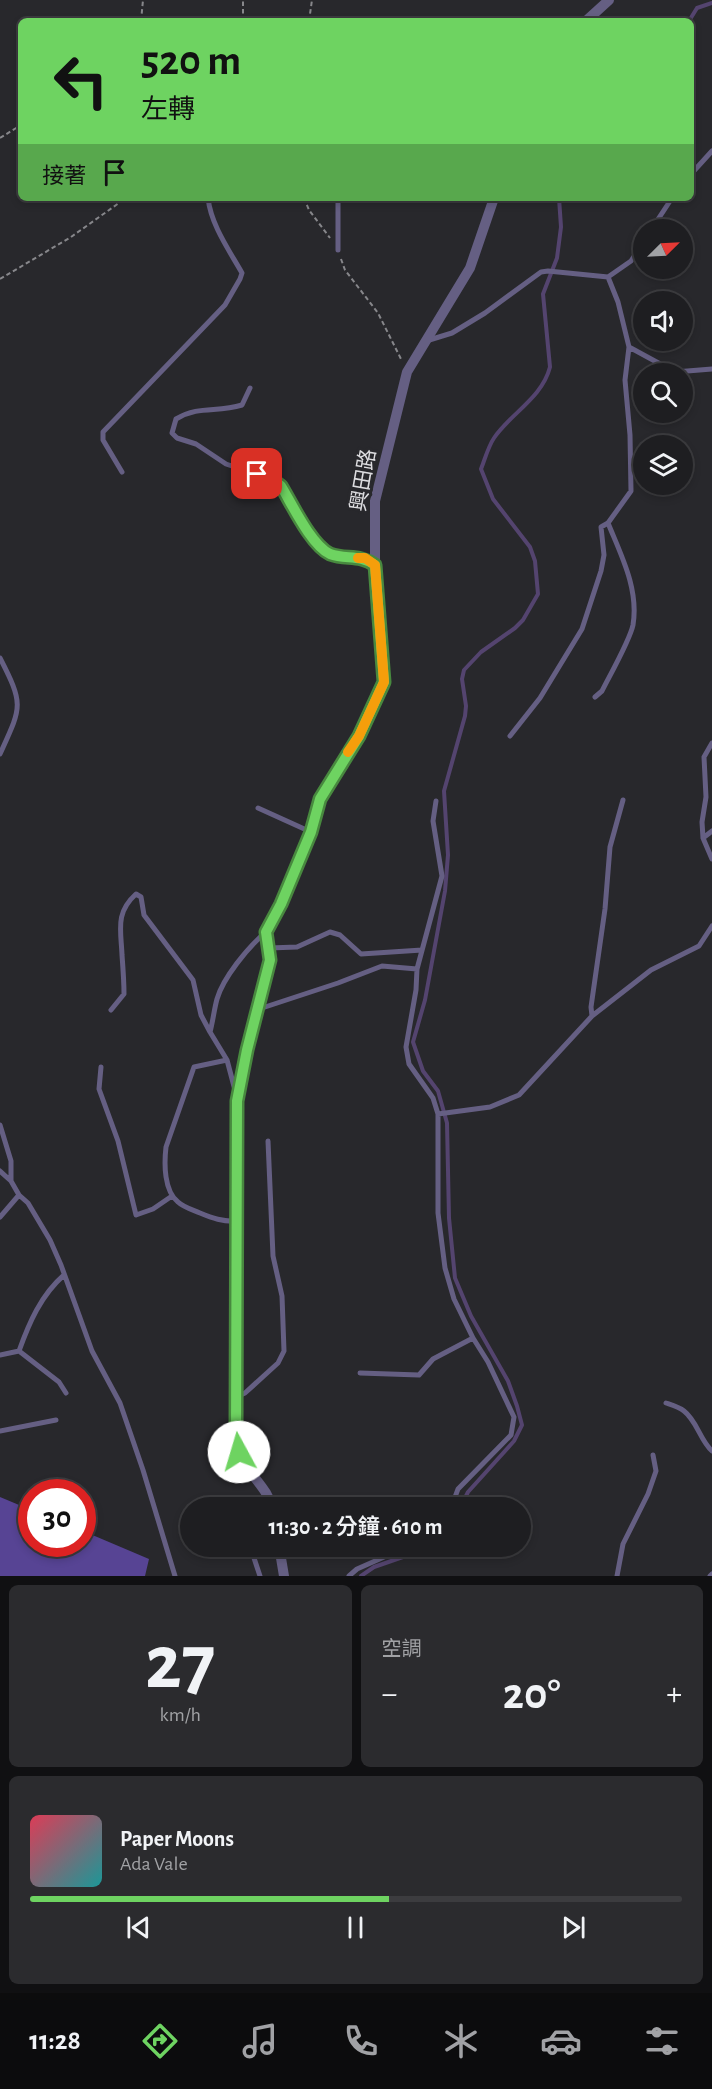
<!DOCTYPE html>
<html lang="zh-TW">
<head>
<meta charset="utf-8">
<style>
  body { margin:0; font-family:"Alegreya Sans","Noto Sans TC",sans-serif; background:#2b2b2e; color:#f1f3f6; height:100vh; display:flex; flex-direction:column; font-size:22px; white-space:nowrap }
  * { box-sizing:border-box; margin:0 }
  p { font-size:20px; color:#a1a2a5 }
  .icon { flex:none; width:33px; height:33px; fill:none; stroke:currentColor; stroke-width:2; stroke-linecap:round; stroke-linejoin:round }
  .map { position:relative; height:1576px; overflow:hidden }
  .panel { display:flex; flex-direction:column; gap:9px; padding:9px; background:#101012; flex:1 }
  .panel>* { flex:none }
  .hud { position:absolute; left:18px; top:18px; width:676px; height:183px; border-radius:9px; box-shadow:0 3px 9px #0003,0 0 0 2px #3c3c3f; background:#6ed361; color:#111; overflow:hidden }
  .needle { width:39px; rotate:66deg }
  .tools { position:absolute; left:633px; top:219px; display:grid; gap:12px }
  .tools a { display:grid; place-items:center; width:60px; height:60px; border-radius:50%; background:#1e1e21; box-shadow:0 3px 9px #0003,0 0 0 2px #3c3c3f; font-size:30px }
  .speed { position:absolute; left:18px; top:1479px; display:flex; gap:12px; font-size:30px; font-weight:700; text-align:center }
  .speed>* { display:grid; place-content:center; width:78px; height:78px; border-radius:50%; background:#1e1e21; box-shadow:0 3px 9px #0003,0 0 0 2px #3c3c3f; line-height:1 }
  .speed .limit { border:9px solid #d22; background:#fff; color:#111 }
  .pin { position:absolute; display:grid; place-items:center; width:51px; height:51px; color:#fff; margin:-26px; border-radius:12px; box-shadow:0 3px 9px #0006 }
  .me { position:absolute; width:66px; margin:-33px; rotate:354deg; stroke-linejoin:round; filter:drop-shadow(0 0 4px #0008) }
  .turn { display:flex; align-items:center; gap:21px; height:126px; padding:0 24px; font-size:27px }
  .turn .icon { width:78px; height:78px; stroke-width:2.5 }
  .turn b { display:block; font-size:42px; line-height:51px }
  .then { display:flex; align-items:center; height:57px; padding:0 24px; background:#0003; gap:12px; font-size:22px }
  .big { font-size:45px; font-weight:600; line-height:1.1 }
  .panel .card { flex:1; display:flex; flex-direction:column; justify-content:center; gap:9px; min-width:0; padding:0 21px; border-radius:9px; background:#2b2b2e }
  .panel .dial { align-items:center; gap:0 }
  .dial b { font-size:78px; line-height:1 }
  .song { display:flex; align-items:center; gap:18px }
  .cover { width:72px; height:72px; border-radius:9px; background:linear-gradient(135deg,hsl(350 70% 55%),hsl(180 70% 35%)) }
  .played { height:6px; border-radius:3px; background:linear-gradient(90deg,#6ed361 55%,#3c3c3f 55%) }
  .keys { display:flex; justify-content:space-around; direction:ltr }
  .heat { display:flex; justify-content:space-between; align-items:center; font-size:33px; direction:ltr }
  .panel .tiles { flex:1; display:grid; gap:9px; grid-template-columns:1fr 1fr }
  .card:last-child { grid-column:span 2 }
  .trip { position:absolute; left:180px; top:1497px; width:351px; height:60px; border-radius:30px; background:#1e1e21; box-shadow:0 3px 9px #0003,0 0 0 2px #3c3c3f; font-weight:600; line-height:60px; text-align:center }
  .menu { display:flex; height:96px; justify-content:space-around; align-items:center; background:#0c0c0d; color:#a1a2a5 }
  .menu .icon { width:42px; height:42px }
  .menu .on { color:#6ed361 }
  .menu b { font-size:27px; color:#f1f3f6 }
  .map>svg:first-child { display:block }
</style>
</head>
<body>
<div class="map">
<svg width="712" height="1576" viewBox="0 0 712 1576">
  <rect width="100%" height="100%" fill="#28282c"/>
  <path fill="#574494" d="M0 1497 31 1510 32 1544H82L83 1531 149 1559 145 1576H0Z"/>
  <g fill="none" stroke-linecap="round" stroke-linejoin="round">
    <path stroke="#54446f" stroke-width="4" d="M689 21 697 8 712 3
      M460 1508 468 1492 514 1441 522 1425 517 1406 508 1381 471 1316 455 1278 449 1218 447 1123 438 1091 423 1071 413 1042 425 1000 445 891 448 855 444 791 465 716 466 706 462 679 464 670 481 652 515 628 523 620 538 594 535 561 530 547 493 499 481 469C485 459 488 447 494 438 511 413 542 398 550 367L543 294 557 258 561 227 559 198
      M361 1576 374 1567 423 1550 427 1546"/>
    <path stroke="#87878b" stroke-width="2" stroke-dasharray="4.5 3" stroke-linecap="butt" d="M141 21 143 0
      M243 21V0
      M309 21 312 0
      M0 138 21 125
      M304 198 309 210 330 238
      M341 259 345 270 378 313 402 361
      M0 279 71 237 126 198"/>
    <path stroke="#655f83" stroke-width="5" d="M692 173 712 151
      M338 198V250
      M651 230 672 198
      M644 241 631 261 608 277 618 302 629 347 675 372 712 369
      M426 341 452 333 485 313 541 272 548 271 608 277
      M250 388 242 405C216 413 200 405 176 419L172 433 177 438 196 444 226 464 273 480 281 486C292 503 312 548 332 554 347 558 361 556 374 564
      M122 472 103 440V432L225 305 240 279 242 273C229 250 211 225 208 198
      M0 658C24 705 22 706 0 754
      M595 697 602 691C610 675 630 640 633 625 639 589 621 555 608 523L631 491 630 435 625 380 629 347
      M510 736 540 698 582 629 601 571 604 555 601 527 608 523
      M712 743 704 757 706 797 702 822 703 838 712 831
      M623 800 610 847 605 909 591 1007 592 1016 651 970 699 946 712 926
      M258 808 311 832
      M703 838 712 859
      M269 948 297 947 330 932 340 935 361 954 422 950
      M417 969 442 876 433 821 436 801
      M259 1009 338 983 382 966 417 969 416 990 406 1047 409 1064 433 1098 438 1114V1213L445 1268 454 1299 473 1338 488 1362 514 1417 511 1435 458 1489 451 1508
      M111 1010 124 994C124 981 123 968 122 955 121 930 115 913 136 894L141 897 144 915 193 980 201 1015 210 1032C213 1021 214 1010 217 999 223 978 248 947 265 933
      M210 1032 227 1060 236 1094
      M227 1060 194 1067 166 1147C164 1164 164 1191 178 1202 183 1207 193 1210 200 1213 212 1218 223 1222 237 1221
      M101 1067 99 1089 118 1141 136 1215 153 1209 172 1196
      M438 1114 490 1107 519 1095 592 1016
      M0 1125 11 1161V1181L19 1195 28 1203 50 1240 61 1265 92 1351 120 1403 143 1470 175 1576
      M0 1171 11 1181
      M0 1217 19 1195
      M64 1275C41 1295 29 1323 19 1351L59 1382 66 1393
      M0 1355 19 1351
      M360 1373 419 1375 433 1359 473 1338
      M236 1397 245 1393 278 1363 284 1351 282 1296 273 1256 268 1141
      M666 1403C672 1405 679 1407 684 1411 697 1421 700 1440 712 1451
      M0 1431 56 1420
      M250 1546 260 1576
      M349 1576 357 1569 409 1546
      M617 1576 623 1544 648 1494 656 1471 653 1455
      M710 1576 712 1574"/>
    <path stroke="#655f83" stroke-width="10" d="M586 21 609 0
      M272 1508C269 1492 256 1481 247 1467 241 1458 238 1447 236 1436L237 1101 247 1050 270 960 266 932 281 904 311 832 320 799 359 736 384 682 375 565V501L407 372 470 268 494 198
      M279 1546 284 1576"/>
  </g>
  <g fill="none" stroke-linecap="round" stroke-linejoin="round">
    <defs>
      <path id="route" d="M239 1452 236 1436 237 1101 247 1050 270 960 266 932 281 904 311 832 320 799 359 736 384 682 375 565C359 554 346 560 330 554 311 545 292 504 281 486L273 480 257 474"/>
    </defs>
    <use href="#route" stroke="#48893f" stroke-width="15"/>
    <use href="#route" stroke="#6ed361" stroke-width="10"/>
    <path stroke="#f59e0b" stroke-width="10" d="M348 752 359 736 384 682 375 565 365 558H358"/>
  </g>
  <g text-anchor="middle" stroke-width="6" stroke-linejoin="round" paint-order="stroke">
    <g font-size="21" fill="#dddde0" stroke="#28282c">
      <text transform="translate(363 480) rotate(-80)" y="7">興田路</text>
    </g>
  </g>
</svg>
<div class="tools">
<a><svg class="needle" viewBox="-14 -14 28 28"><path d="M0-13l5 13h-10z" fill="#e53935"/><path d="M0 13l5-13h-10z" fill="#a1a2a5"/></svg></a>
<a><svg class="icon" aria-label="sound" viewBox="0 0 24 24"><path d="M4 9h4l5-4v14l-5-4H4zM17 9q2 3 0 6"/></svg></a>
<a><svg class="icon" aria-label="search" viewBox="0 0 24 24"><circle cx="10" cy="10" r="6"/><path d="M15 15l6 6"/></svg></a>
<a><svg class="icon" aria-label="layers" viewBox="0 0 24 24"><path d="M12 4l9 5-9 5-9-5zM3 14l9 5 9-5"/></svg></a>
</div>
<div class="speed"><div class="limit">30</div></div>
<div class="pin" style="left:257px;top:474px;background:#d93025"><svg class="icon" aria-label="arrive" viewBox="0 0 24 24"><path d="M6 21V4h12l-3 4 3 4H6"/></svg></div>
<svg class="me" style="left:239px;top:1452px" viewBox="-20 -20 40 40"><circle r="19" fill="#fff"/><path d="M0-13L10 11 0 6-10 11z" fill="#6ed361"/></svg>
<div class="trip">11:30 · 2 分鐘 · 610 m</div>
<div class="hud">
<div class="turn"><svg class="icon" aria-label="left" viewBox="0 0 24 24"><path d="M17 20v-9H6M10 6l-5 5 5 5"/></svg><div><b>520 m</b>左轉</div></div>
<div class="then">接著<svg class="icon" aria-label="arrive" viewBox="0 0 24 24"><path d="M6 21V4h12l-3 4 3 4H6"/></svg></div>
</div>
</div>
<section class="panel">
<div class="tiles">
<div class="card dial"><b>27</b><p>km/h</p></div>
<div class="card"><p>空調</p>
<div class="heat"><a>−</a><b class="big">20°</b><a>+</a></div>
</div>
<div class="card">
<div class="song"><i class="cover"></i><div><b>Paper Moons</b><p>Ada Vale</p></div></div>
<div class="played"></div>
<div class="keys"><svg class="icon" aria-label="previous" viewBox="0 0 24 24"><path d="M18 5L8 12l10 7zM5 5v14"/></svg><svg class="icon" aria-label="pause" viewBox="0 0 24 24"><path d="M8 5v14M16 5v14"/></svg><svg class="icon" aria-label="next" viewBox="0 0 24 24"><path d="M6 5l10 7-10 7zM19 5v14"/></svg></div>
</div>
</div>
</section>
<nav class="menu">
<b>11:28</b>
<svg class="icon on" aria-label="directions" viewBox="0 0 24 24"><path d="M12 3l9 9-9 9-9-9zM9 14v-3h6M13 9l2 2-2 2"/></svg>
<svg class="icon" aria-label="music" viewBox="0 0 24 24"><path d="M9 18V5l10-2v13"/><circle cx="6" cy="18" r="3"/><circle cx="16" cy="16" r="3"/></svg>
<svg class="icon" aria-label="phone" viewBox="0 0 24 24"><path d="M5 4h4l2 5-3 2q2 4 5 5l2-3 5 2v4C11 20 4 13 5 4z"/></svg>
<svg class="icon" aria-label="climate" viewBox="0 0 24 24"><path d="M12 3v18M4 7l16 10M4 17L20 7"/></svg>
<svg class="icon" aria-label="car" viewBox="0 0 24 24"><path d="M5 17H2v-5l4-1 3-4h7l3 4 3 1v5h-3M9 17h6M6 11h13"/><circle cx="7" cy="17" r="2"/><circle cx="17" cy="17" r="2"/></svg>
<svg class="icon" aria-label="filters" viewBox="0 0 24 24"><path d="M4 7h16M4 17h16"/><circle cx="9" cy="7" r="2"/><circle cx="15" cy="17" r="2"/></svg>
</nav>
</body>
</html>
